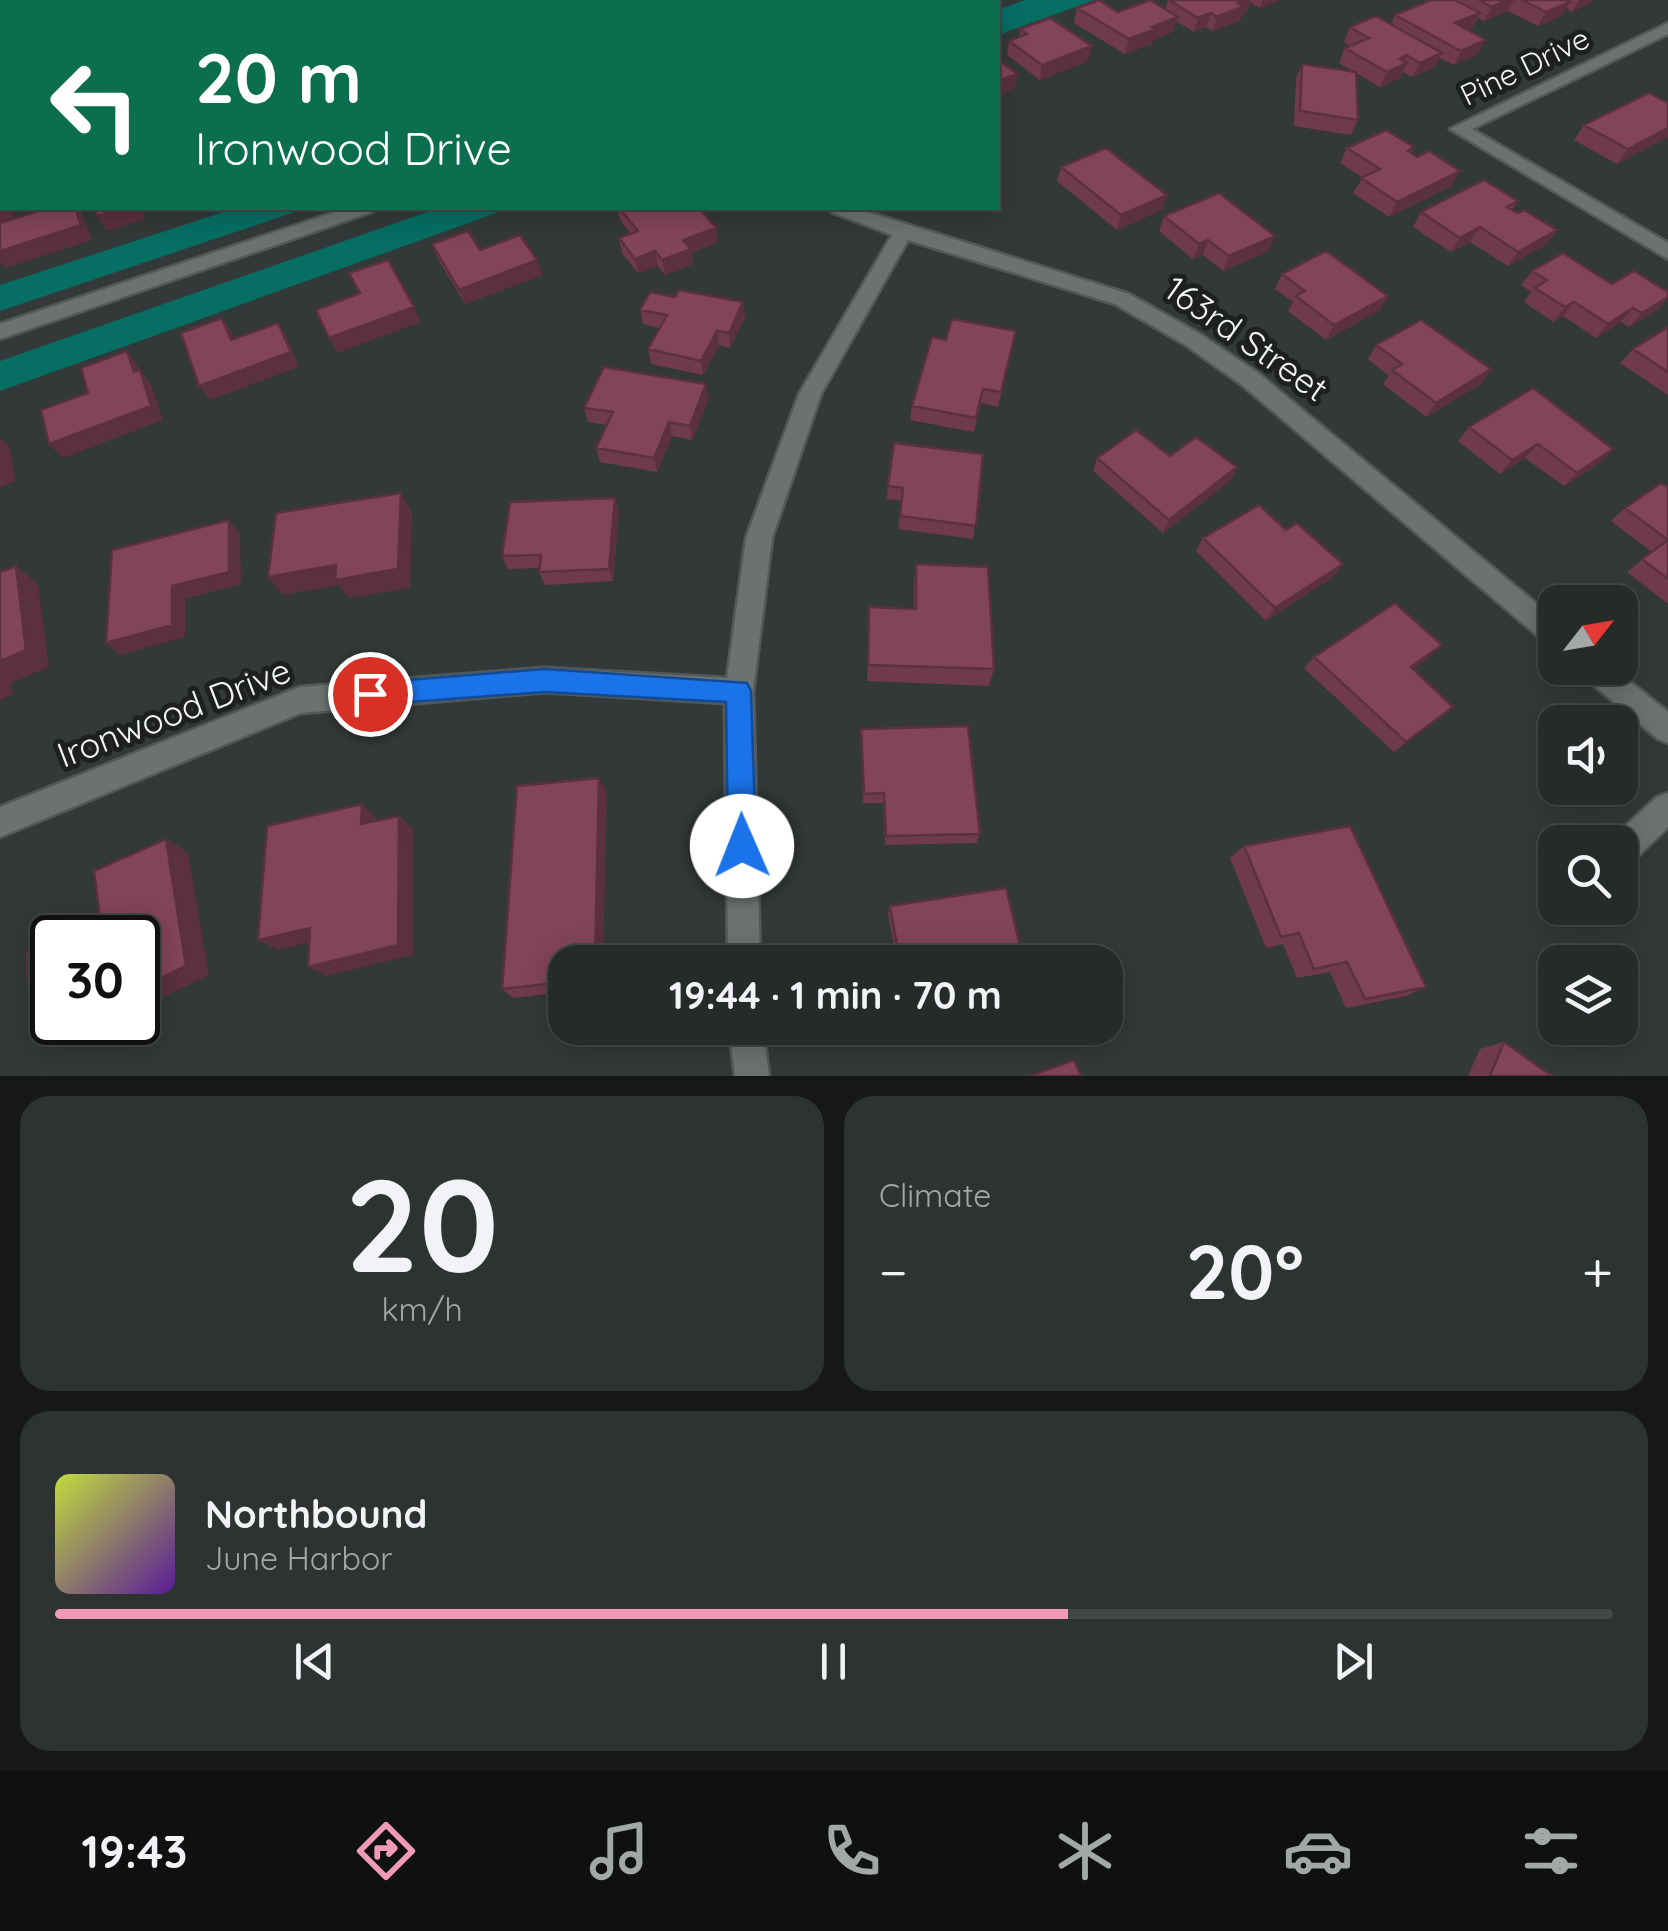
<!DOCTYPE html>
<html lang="en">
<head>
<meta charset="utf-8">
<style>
  body { margin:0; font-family:Quicksand,sans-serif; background:#2e3332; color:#f1f3f6; height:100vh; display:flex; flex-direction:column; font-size:38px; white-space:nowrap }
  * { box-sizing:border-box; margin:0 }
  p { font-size:32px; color:#a4a7a8 }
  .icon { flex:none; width:55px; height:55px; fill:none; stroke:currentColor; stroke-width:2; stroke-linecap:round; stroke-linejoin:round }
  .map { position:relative; height:1076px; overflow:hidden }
  .panel { display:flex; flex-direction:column; gap:20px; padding:20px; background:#151817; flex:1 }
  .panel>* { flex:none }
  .hud { position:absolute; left:0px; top:0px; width:1000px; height:210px; box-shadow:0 5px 25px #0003,0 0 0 2px #424747; background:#0b6e4f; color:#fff; overflow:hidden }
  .needle { width:65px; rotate:59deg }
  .tools { position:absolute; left:1538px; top:585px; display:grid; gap:20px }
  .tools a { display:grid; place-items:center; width:100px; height:100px; border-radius:20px; background:#262b2a; box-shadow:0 5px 25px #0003,0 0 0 2px #424747; font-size:50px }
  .speed { position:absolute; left:30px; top:915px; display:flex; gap:20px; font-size:50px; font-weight:700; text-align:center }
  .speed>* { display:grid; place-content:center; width:130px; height:130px; border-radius:50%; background:#262b2a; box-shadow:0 5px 25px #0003,0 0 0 2px #424747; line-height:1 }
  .speed .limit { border:5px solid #111; border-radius:15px; background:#fff; color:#111 }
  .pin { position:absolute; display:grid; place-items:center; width:85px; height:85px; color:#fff; margin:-42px; border:5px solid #fff; border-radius:50%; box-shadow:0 2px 10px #0007 }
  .me { position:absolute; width:110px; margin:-55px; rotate:359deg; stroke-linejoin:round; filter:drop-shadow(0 0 8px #0008) }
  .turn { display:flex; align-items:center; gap:35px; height:210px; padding:0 30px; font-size:45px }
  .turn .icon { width:130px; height:130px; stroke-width:2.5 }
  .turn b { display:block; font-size:70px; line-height:85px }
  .big { font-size:75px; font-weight:700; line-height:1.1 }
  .panel .widget { flex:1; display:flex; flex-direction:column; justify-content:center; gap:15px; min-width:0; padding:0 35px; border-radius:30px; background:#2e3332 }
  .panel .dial { align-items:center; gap:0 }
  .dial b { font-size:130px; line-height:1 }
  .song { display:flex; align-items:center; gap:30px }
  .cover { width:120px; height:120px; border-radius:15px; background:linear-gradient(135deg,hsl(70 70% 55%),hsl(270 70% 35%)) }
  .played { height:10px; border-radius:5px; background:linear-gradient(90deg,#f09ab6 65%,#424747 65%) }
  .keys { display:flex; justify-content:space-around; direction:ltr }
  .heat { display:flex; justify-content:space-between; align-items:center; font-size:55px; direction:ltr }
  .panel .tiles { flex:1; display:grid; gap:20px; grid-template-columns:1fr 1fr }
  .widget:last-child { grid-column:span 2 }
  .trip { position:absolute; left:548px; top:945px; width:575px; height:100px; border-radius:30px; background:#262b2a; box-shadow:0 5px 25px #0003,0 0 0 2px #424747; font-weight:700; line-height:100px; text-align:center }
  .tab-bar { display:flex; height:160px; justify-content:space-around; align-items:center; background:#0f1111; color:#a4a7a8 }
  .tab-bar .icon { width:70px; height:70px }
  .tab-bar .selected { color:#f09ab6 }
  .tab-bar b { font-size:45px; color:#f1f3f6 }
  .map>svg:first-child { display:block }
</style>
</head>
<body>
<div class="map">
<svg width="1668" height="1076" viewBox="0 0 1668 1076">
  <rect width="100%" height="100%" fill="#333938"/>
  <path fill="#066e63" d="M1025 0H1094L998 35V10Z
    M236 208H307L0 311V285Z
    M439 208H510L0 391V361Z"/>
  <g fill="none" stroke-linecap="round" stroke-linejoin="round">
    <defs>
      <path id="lane" d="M942 0H960L962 2H944Z"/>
      <path id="street" d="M576 0H593L595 2H578Z
        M1668 23V34L1472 129 1668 243V259L1450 129Z
        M829 208H855L1129 294 1200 334 1258 373 1555 619V647L1546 643 1242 385 1184 344 1115 304 908 240 821 394 772 538 753 691 760 962H728L725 703 545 692 301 713 0 837V807L300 687 545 668 727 678 746 538 799 394 892 235 831 212Z
        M1580 668H1613L1668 712V743L1658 739 1584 677Z
        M1668 793V827L1631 863 1620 867V842L1609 841 1657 797Z
        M729 1028H763L769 1076H735Z"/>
      <path id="secondary" d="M347 208H375L372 212 0 339V324Z"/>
    </defs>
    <use href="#lane" stroke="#525857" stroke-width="5"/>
    <use href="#street" stroke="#525857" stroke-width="5"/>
    <use href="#secondary" stroke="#525857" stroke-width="5"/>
    <use href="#lane" fill="#6b7271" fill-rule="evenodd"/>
    <use href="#street" fill="#6b7271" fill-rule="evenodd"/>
    <use href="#secondary" fill="#6b7271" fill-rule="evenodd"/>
  </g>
  <path fill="#703a4d" d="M1168 0H1280L1260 8 1250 2 1247 12 1242 14 1240 21 1213 31 1206 27 1194 32 1176 21 1173 32 1153 40 1152 44 1125 54 1074 23 1077 8 1118 12 1165 10Z
    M1431 0H1595L1572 12 1566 8 1561 16 1538 26 1508 11 1484 21 1478 18 1473 27 1467 30 1478 54 1454 65 1440 58 1435 67 1412 77 1403 72 1400 78 1380 87 1356 73 1358 120 1351 135 1294 126 1296 79 1302 64 1354 72 1339 63 1345 48 1351 46 1344 42 1350 27 1391 24 1395 15Z
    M1020 29 1088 61 1040 80 1007 55 1009 41 1019 37Z
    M1668 103V137L1617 164 1574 140 1584 125Z
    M1414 147 1411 153 1417 157 1460 171 1451 186 1389 217 1353 193 1363 178 1340 163 1347 148Z
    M1061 167 1167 195 1162 210 1117 230 1057 181Z
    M1518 201 1512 210 1557 230 1547 244 1508 266 1470 242 1451 252 1413 227 1421 212Z
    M617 208 716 228 718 242 691 253 693 264 665 275 658 266 638 273 622 253 619 238 631 234 620 220Z
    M1164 216 1269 251 1223 271 1203 255 1193 259 1159 231Z
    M432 244 480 250 537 260 542 275 465 304 438 259Z
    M1532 271 1612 284 1659 309 1629 327 1621 322 1596 338 1563 316 1553 322 1524 302 1531 292 1521 285Z
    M1282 274 1388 296 1380 310 1326 340 1288 311 1293 302 1275 289Z
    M675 297 743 302 745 317 730 348 719 345 703 375 651 364 648 349 660 328 643 324 640 310Z
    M1668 327V395L1620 363 1633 349Z
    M1016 331 998 407 981 403 974 432 910 420 912 406 946 340Z
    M1376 345 1491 369 1481 384 1426 417 1383 384 1389 376 1368 359Z
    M709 398 692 440 672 436 657 472 600 462 596 448 607 425 588 422 584 408Z
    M1469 427 1613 449 1600 463 1564 486 1525 458 1500 474 1458 441Z
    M983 454 973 539 898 529 902 501 887 499 888 486Z
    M1170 456 1237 467 1230 481 1163 533 1093 471 1097 458Z
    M1668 487V604L1627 572 1652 552 1611 521 1625 508Z
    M615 498 619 511 613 581 545 585 539 572 540 568 508 569 502 556Z
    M1286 530 1333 577 1266 621 1196 551 1203 538Z
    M916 564 994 669 989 686 867 681 869 607 914 609V582Z
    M1314 657H1429L1413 669 1453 707 1394 752 1304 668Z
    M861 729 980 834 977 843 885 845 883 803H863Z
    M607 792 565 962V992L513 998 502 989Z
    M1244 846 1426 987 1406 996 1346 1008 1330 972 1297 978 1283 944 1266 948 1230 858Z
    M890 906 1024 962H897L888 914Z
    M932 1028H1006L934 1040Z
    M1504 1042 1552 1076H1468L1480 1049Z"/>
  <path fill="#5b303f" d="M12 0H52L53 2H3Z
    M1245 0H1251L1247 12 1242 14 1240 21 1213 31 1217 17Z
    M1263 0H1280L1260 8Z
    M1507 0H1514L1508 11 1484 21 1492 7Z
    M1579 0H1595L1572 12Z
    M1570 2 1561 16 1538 26 1546 12Z
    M0 3H2V20H0Z
    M1211 13 1206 27 1194 32 1198 18Z
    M1480 13 1473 27 1448 38 1455 23Z
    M1178 17 1173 32 1153 40 1152 44 1125 54 1129 39 1152 27Z
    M0 39H2V56L0 57Z
    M1486 40 1478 54 1454 65 1461 51Z
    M1092 46 1088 61 1040 80 1042 65Z
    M1442 53 1435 67 1412 77 1420 63Z
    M1406 55 1402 65 1407 63 1400 78 1380 87 1387 72 1400 59Z
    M1017 74 1015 88 998 95V81Z
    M1668 128V137L1617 164 1628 149Z
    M2 154V172L0 173V155Z
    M1460 171 1451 186 1389 217 1397 202Z
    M1167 195 1162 210 1117 230 1121 215Z
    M7 208H11L14 218 0 222V213Z
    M75 208H78L83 215 92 240 5 268 0 263V251Z
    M124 208H141L145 219 107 231 97 216Z
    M1480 227 1470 242 1451 252 1460 238Z
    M716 228 718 242 691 253 693 264 665 275 662 260 683 240Z
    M1557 230 1547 244 1508 266 1518 252Z
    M1275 236 1269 251 1223 271 1229 256Z
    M1208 240 1203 255 1193 259 1199 244Z
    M655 251 658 266 638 273 635 259Z
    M537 260 542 275 465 304 459 290Z
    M1388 296 1380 310 1326 340 1334 325Z
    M1668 297 1659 309 1629 327 1642 313Z
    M743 302 745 317 730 348 729 333Z
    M1574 302 1563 316 1553 322 1565 307Z
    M414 307 421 322 337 353 329 338Z
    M1633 308 1621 322 1596 338 1608 324Z
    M222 318 232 332 241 354 231 340Z
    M278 323 287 337 299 367 210 400 199 386Z
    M717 331 719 345 703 375 701 361Z
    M127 351 151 385 163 420 63 458 49 444 134 372Z
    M1491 369 1481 384 1426 417 1436 403Z
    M706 384 709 398 692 440 690 426Z
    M669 422 672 436 657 472 654 458Z
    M0 438 9 446 16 481 0 487Z
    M1538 444 1525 458 1500 474 1512 460Z
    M1613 449 1600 463 1564 486 1577 473Z
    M1237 467 1230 481 1163 533 1169 520Z
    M401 493 412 513 410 588 349 598 339 585 283 595 268 577Z
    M615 498 619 511 613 581 609 569Z
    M229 520 240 534 241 584 185 599V637L120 655 106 643 172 586Z
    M1343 564 1333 577 1266 621 1275 608Z
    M16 566 38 584 49 667 11 683 13 694 0 700V661Z
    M1442 645 1429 657 1399 679 1411 667Z
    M1453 707 1440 718 1394 752 1406 742Z
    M599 778 607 792 603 962H595Z
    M362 804 376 818V837L361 824Z
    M399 816 413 829V955L326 976 308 967Z
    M166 839 188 852 209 975 138 1009V989Z
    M310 928 327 938 278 950 258 940Z
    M68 1022H111L61 1047 32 1040Z"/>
  <path fill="#82445a" stroke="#5b303f" stroke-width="2.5" d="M429 0H505L508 2H431Z
    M690 0H766L769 2H692Z
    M1099 0 1118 12 1150 0 1178 17 1152 27 1156 29 1129 39 1077 8Z
    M1169 0H1245L1238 3 1244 6 1217 17 1211 13 1198 18Z
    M1431 0H1455L1480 13 1455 23 1486 40 1461 51 1395 15Z
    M1479 0H1507L1492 7Z
    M1522 0H1566L1570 2 1546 12Z
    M1376 16 1442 53 1420 63 1406 55 1400 59 1407 63 1387 72 1345 48 1369 38 1350 27Z
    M1050 18 1092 46 1042 65 1009 41 1027 34 1020 29Z
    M0 20H2V39H0Z
    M998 59 1017 74 998 81Z
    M1302 64 1356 72 1358 120 1300 111Z
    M1649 93 1668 103V128L1628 149 1584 125Z
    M0 115H2V154L0 155Z
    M1386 130 1414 147 1408 151 1417 157 1429 151 1460 171 1397 202 1361 178 1380 169 1347 148Z
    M1106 148 1167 195 1121 215 1061 167Z
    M1484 180 1518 201 1507 207 1518 213 1524 210 1557 230 1518 252 1480 227 1460 238 1421 212Z
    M0 192H2V208H7L8 211 0 213Z
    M1219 193 1275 236 1229 256 1208 240 1199 244 1164 216Z
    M48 208H75L81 225 0 251V223Z
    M94 208H124L97 216Z
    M619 208H699L716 228 683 240 691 249 662 260 655 251 635 259 619 238 638 231Z
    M468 231 480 250 520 235 537 260 459 290 432 244Z
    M1326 251 1388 296 1334 325 1296 296 1305 291 1282 274Z
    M1563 253 1612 284 1634 271 1668 292V297L1642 313 1633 308 1608 324 1574 302 1565 307 1535 288 1547 280 1532 271Z
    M388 260 414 307 329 338 316 310 360 293 349 273Z
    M679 290 743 302 729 333 717 331 701 361 648 349 667 315 640 310 650 292 675 297Z
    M222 318 231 340 278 323 291 352 199 386 181 333Z
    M952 319 1016 331 1001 392 983 389 976 418 912 406 932 337 946 340Z
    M1421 320 1491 369 1436 403 1392 370 1402 364 1376 345Z
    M1668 327V372L1633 349Z
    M127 351 134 372 140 370 151 406 49 444 41 410 88 393 81 368Z
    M604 367 706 384 690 426 669 422 654 458 596 448 613 412 584 408Z
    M1533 388 1613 449 1577 473 1538 444 1512 460 1469 427Z
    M1136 430 1170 456 1196 437 1237 467 1169 520 1097 458Z
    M894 443 983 454 976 526 900 516 903 488 888 486Z
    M1661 483 1668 487V540L1625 508Z
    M401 493 398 569 335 580 336 565 268 577 276 513Z
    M615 498 609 569 539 572 541 555 502 556 510 502Z
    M1259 505 1286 530 1297 523 1343 564 1275 608 1203 538Z
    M229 520V572L172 586V625L106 643 112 550Z
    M1668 540V579L1642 559Z
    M916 564 988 567 994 669 868 665 869 607 916 609Z
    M16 566 26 650 0 661V572Z
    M1395 603 1442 645 1411 667 1453 707 1406 742 1314 657Z
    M968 726 980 834 886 836 884 793 864 794 861 729Z
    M599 778 595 962H565V982L502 989 517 786Z
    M362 804 361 824 399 816 398 945 308 967 310 928 258 940 267 826Z
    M1350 826 1426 987 1365 999 1347 962 1314 969 1299 933 1281 937 1244 846Z
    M166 839 186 966 138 989V938H58L100 918 94 871Z
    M1006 888 1024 962H900L890 906Z
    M52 940V1022H68L32 1040 26 952Z
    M935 1028H979L937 1035Z
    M1504 1042 1552 1076H1490Z
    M1074 1060 1081 1076H1030Z"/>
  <path fill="#1a73e8" stroke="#114b97" stroke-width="2.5" d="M545 669 747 683 751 691 756 846 752 856 742 860 732 856 728 846 726 702 545 692 370 705 361 702 357 694 361 686 370 683Z"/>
  <g text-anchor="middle" stroke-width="10" stroke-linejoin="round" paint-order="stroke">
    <g font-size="30" fill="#f1f6f5" stroke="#1d201f">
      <text transform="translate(1525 67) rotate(-26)" y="10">Pine Drive</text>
    </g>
    <g font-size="35" fill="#f1f6f5" stroke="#1d201f">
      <text transform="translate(1246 339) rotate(35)" y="12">163rd Street</text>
      <text transform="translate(174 713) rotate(-21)" y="12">Ironwood Drive</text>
    </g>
  </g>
</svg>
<div class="tools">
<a><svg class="needle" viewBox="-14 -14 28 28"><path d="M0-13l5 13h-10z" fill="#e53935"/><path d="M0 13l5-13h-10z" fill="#a4a7a8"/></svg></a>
<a><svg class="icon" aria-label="sound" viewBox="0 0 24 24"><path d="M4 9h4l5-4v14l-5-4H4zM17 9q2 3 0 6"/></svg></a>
<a><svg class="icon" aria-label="search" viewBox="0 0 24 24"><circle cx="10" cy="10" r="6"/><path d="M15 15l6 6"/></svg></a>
<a><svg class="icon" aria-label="layers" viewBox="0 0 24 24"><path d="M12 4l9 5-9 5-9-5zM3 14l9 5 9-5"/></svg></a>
</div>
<div class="speed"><div class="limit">30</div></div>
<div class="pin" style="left:370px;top:694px;background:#d93025"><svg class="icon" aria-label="arrive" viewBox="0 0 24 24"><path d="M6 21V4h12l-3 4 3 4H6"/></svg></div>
<svg class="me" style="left:742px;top:846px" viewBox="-20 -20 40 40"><circle r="19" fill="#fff"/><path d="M0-13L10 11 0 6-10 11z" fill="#1a73e8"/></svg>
<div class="trip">19:44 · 1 min · 70 m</div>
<div class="hud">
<div class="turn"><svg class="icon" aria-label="left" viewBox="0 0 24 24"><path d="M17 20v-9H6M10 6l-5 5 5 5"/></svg><div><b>20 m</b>Ironwood Drive</div></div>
</div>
</div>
<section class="panel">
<div class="tiles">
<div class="widget dial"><b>20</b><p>km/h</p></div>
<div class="widget"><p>Climate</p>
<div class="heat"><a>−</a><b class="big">20°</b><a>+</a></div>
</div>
<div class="widget">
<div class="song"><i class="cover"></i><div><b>Northbound</b><p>June Harbor</p></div></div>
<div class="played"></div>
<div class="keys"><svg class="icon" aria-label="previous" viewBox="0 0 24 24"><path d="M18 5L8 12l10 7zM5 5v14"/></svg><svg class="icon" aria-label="pause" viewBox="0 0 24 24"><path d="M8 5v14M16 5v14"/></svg><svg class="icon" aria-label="next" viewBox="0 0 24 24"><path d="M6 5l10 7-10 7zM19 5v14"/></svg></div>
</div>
</div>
</section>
<nav class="tab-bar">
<b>19:43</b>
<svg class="icon selected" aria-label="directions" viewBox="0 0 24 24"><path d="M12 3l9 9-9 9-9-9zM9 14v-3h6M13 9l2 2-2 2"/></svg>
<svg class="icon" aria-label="music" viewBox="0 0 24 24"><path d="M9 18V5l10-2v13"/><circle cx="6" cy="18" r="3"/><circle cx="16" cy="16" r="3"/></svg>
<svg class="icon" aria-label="phone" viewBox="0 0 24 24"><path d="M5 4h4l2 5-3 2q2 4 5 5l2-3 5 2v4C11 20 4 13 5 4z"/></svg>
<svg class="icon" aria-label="climate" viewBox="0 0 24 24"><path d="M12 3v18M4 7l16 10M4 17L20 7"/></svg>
<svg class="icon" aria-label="car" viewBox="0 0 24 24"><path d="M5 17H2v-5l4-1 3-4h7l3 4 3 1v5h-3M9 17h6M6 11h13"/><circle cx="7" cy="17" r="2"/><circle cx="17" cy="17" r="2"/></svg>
<svg class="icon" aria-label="filters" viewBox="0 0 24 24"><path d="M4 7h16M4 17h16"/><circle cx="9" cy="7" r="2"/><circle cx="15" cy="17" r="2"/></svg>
</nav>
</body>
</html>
